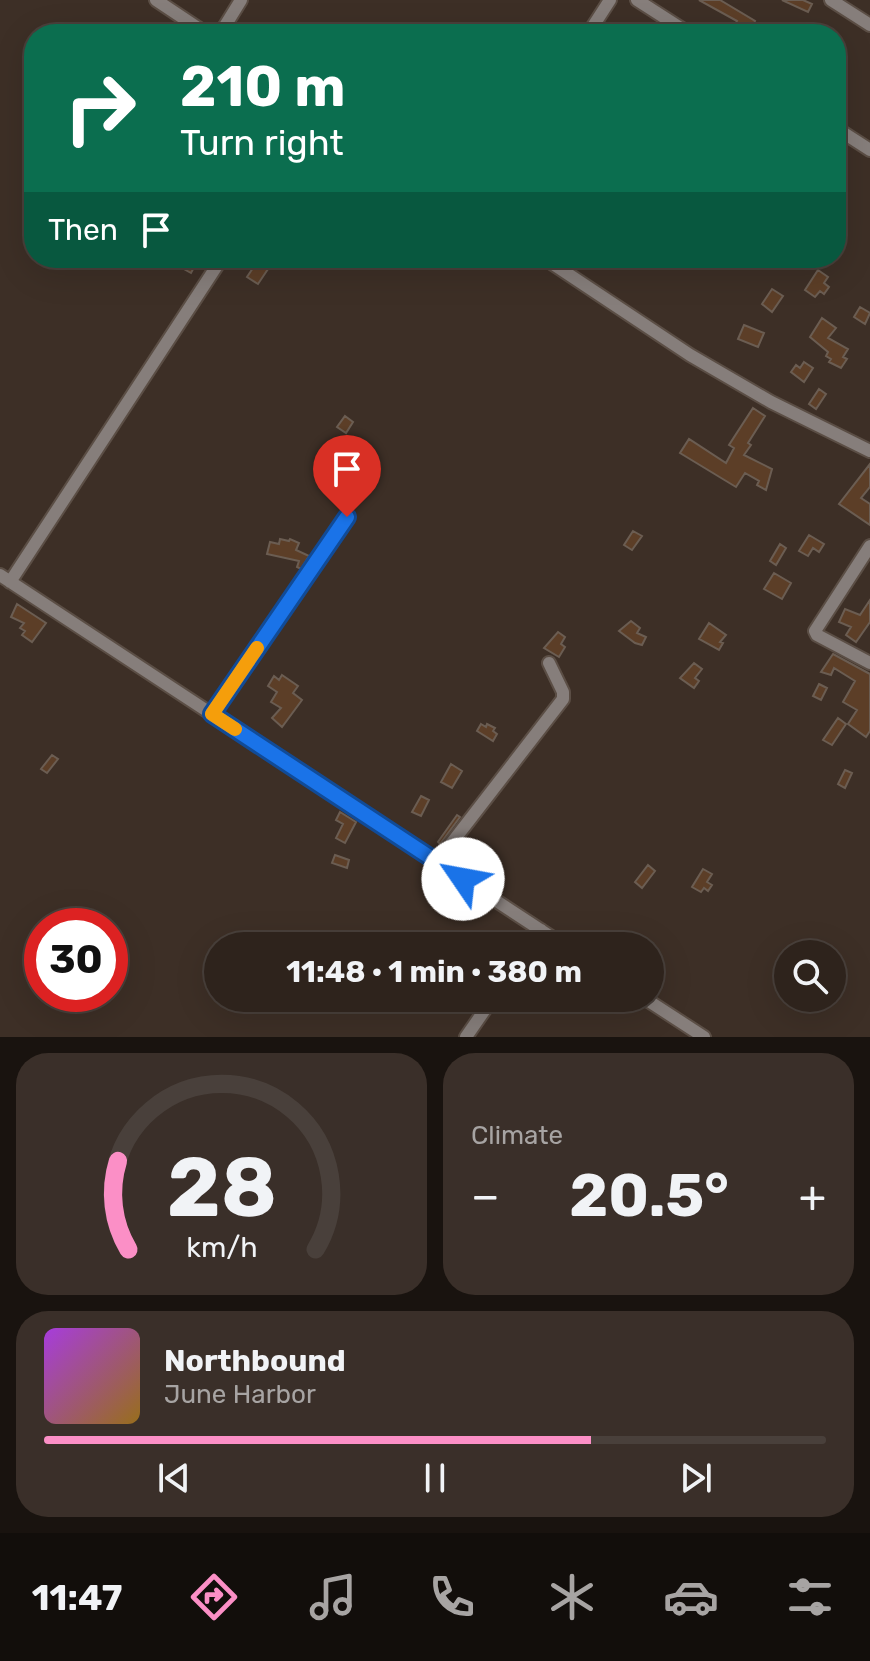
<!DOCTYPE html>
<html lang="en">
<head>
<meta charset="utf-8">
<style>
  body { margin:0; font-family:Rubik,sans-serif; background:#3a2f29; color:#f1f3f6; height:100vh; display:flex; flex-direction:column; font-size:30px; white-space:nowrap }
  * { box-sizing:border-box; margin:0 }
  p { font-size:26px; color:#a7a4a3 }
  .icon { flex:none; width:44px; height:44px; fill:none; stroke:currentColor; stroke-width:2; stroke-linecap:round; stroke-linejoin:round }
  .map { position:relative; height:1037px; overflow:hidden }
  .side { display:flex; flex-direction:column; gap:16px; padding:16px; background:#19130f; flex:1 }
  .side>* { flex:none }
  .banner { position:absolute; left:24px; top:24px; width:822px; height:244px; border-radius:32px; box-shadow:0 8px 32px #0002,0 0 0 2px #49403b; background:#0b6e4f; color:#fff; overflow:hidden }
  .buttons { position:absolute; left:774px; top:940px; display:grid; gap:16px }
  .buttons a { display:grid; place-items:center; width:72px; height:72px; border-radius:50%; background:#2e231c; box-shadow:0 8px 32px #0002,0 0 0 2px #49403b; font-size:40px }
  .speed { position:absolute; left:24px; top:908px; display:flex; gap:16px; font-size:40px; font-weight:700; text-align:center }
  .speed>* { display:grid; place-content:center; width:104px; height:104px; border-radius:50%; background:#2e231c; box-shadow:0 8px 32px #0002,0 0 0 2px #49403b; line-height:1 }
  .speed .limit { border:12px solid #d22; background:#fff; color:#111 }
  .pin { position:absolute; display:grid; place-items:center; width:68px; height:68px; color:#fff; margin:-82px -34px; border-radius:50% 50% 50% 0; rotate:-45deg; box-shadow:0 0 8px #0007 }
  .pin .icon { rotate:45deg }
  .me { position:absolute; width:88px; margin:-44px; rotate:303deg; stroke-linejoin:round; filter:drop-shadow(0 0 6px #0008) }
  .turn { display:flex; align-items:center; gap:28px; height:168px; padding:0 24px; font-size:36px }
  .turn .icon { width:104px; height:104px; stroke-width:2.5 }
  .turn b { display:block; font-size:56px; line-height:68px }
  .then { display:flex; align-items:center; height:76px; padding:0 24px; background:#0003; gap:16px; font-size:30px }
  .big { font-size:60px; font-weight:700; line-height:1.1 }
  .side .widget { flex:1; display:flex; flex-direction:column; justify-content:center; gap:12px; min-width:0; padding:0 28px; border-radius:32px; background:#3a2f29 }
  .side .dial { align-items:center; gap:0 }
  .dial svg { height:208px; overflow:visible; fill:none; stroke:#49403b; stroke-width:7; stroke-linecap:round; text-anchor:middle }
  .dial text { fill:#f1f3f6; stroke:none }
  .song { display:flex; align-items:center; gap:24px }
  .cover { width:96px; height:96px; border-radius:12px; background:linear-gradient(135deg,hsl(280 70% 55%),hsl(40 70% 35%)) }
  .played { height:8px; border-radius:4px; background:linear-gradient(90deg,#fb8fc6 70%,#49403b 70%) }
  .keys { display:flex; justify-content:space-around; direction:ltr }
  .heat { display:flex; justify-content:space-between; align-items:center; font-size:44px; direction:ltr }
  .side .tiles { flex:1; display:grid; gap:16px; grid-template-columns:1fr 1fr }
  .widget:last-child { grid-column:span 2 }
  .trip { position:absolute; left:204px; top:932px; width:460px; height:80px; border-radius:40px; background:#2e231c; box-shadow:0 8px 32px #0002,0 0 0 2px #49403b; font-weight:700; line-height:80px; text-align:center }
  .tabs { display:flex; height:128px; justify-content:space-around; align-items:center; background:#120e0b; color:#a7a4a3 }
  .tabs .icon { width:56px; height:56px }
  .tabs .on { color:#fb8fc6 }
  .tabs b { font-size:36px; color:#f1f3f6 }
  .map>svg:first-child { display:block }
</style>
</head>
<body>
<div class="map">
<svg width="870" height="1037" viewBox="0 0 870 1037">
  <rect width="100%" height="100%" fill="#3d2f26"/>
  <path fill="#5c3e27" stroke="#6b5d52" stroke-width="2" d="M699 0H720L755 21 749 34H743L733 28 737 21Z
    M782 0H803L812 4 808 12Z
    M178 258H199L191 273 175 264Z
    M259 259 270 266 258 284 247 277Z
    M818 270 828 277 824 283 829 287 824 294 820 291 815 297 805 290Z
    M772 289 783 296 772 312 762 304Z
    M860 307 870 313 865 324 854 317Z
    M822 318 836 328 828 338 848 349 843 357 847 359 841 368 829 362 831 359 826 356 828 352 810 337Z
    M744 325 764 333 758 347 738 339Z
    M804 362 813 368 804 382 791 372 796 365 800 368Z
    M819 389 826 394 816 409 809 404Z
    M753 408 765 416 748 443 751 445 744 455 772 469 766 490 757 485 759 481 745 473 736 487 680 453 689 439 726 463 734 448 729 445Z
    M345 416 353 422 346 433 337 427Z
    M870 464V487L861 498 870 504V525L839 504Z
    M357 470 368 477 360 489 349 483Z
    M633 531 642 536 632 550 624 545Z
    M809 535 824 544 819 552 813 548 808 556 799 551Z
    M280 539 289 541 290 539 299 543 296 550 309 556 301 569 297 567 299 561 267 554 270 542 279 544Z
    M780 544 786 548 776 565 770 561Z
    M774 573 791 583 782 599 764 589Z
    M870 600V622L856 642 846 635 851 627 839 622 845 609 860 615Z
    M17 604 46 623 32 642 22 635 25 631 20 628 24 623 11 617Z
    M631 621 640 628 637 633 646 637 642 645 635 643 619 631Z
    M709 623 726 635 720 642 723 643 719 650 699 639Z
    M558 632 565 637 561 644 565 647 559 657 544 648Z
    M833 654 870 674V731L866 737 848 724 857 710 843 702 855 681 834 668 831 675 821 672Z
    M694 663 702 669 695 678 699 681 694 688 680 678Z
    M282 675 298 686 293 693 302 700 282 727 272 718 281 708 271 702 277 692 268 686 274 676 279 680Z
    M819 684 827 688 821 700 813 696Z
    M838 718 846 724 832 745 823 740Z
    M481 724 486 727 487 724 495 728 493 731 497 734 493 741 477 731Z
    M52 755 58 759 47 773 41 769Z
    M451 764 462 771 452 788 441 782Z
    M845 770 852 773 845 788 838 784Z
    M421 796 429 800 421 816 412 812Z
    M340 812 356 822 345 843 336 838 343 824 336 820Z
    M457 815 460 817 440 844 438 842Z
    M335 855 349 860 347 868 332 863Z
    M648 865 655 871 642 888 635 882Z
    M703 869 712 874 707 882 712 885 708 891 704 888 701 892 692 887Z"/>
  <g fill="none" stroke-linecap="round" stroke-linejoin="round">
    <defs>
      <path id="minor" d="M156 0 207 34
        M637 0 690 34
        M831 0 870 25
        M220 34 241 0
        M588 34 610 0
        M836 128 870 150
        M544 258 690 355 771 402 870 451
        M870 546 815 631 817 635 870 663
        M0 575 565 946
        M10 582 222 258
        M212 714 347 517
        M437 862 563 699V692L549 663
        M528 946 541 930
        M644 998 704 1037
        M466 1037 493 998"/>
    </defs>
    <use href="#minor" stroke="#5b4e45" stroke-width="16"/>
    <use href="#minor" stroke="#867e7b" stroke-width="12"/>
  </g>
  <g fill="none" stroke-linecap="round" stroke-linejoin="round">
    <defs>
      <path id="route" d="M347 517 212 714 463 879"/>
    </defs>
    <use href="#route" stroke="#114b97" stroke-width="20"/>
    <use href="#route" stroke="#1a73e8" stroke-width="14"/>
    <path stroke="#f59e0b" stroke-width="14" d="M235 729 212 714 257 648"/>
  </g>
</svg>
<div class="buttons">
<a><svg class="icon" aria-label="search" viewBox="0 0 24 24"><circle cx="10" cy="10" r="6"/><path d="M15 15l6 6"/></svg></a>
</div>
<div class="speed"><div class="limit">30</div></div>
<div class="pin" style="left:347px;top:517px;background:#d93025"><svg class="icon" aria-label="arrive" viewBox="0 0 24 24"><path d="M6 21V4h12l-3 4 3 4H6"/></svg></div>
<svg class="me" style="left:463px;top:879px" viewBox="-20 -20 40 40"><circle r="19" fill="#fff"/><path d="M0-13L10 11 0 6-10 11z" fill="#1a73e8"/></svg>
<div class="trip">11:48 · 1 min · 380 m</div>
<div class="banner">
<div class="turn"><svg class="icon" aria-label="right" viewBox="0 0 24 24"><path d="M7 20v-9h11M14 6l5 5-5 5"/></svg><div><b>210 m</b>Turn right</div></div>
<div class="then">Then<svg class="icon" aria-label="arrive" viewBox="0 0 24 24"><path d="M6 21V4h12l-3 4 3 4H6"/></svg></div>
</div>
</div>
<section class="side">
<div class="tiles">
<div class="widget dial"><svg viewBox="0 0 100 80">
<path d="M14 69A42 42 0 1 1 86 69"/>
<path d="M14 69A42 42 0 0 1 10 35" stroke="#fb8fc6"/>
<text x="50" y="56" font-size="32" font-weight="700">28</text>
<text x="50" y="72" font-size="11">km/h</text>
</svg></div>
<div class="widget"><p>Climate</p>
<div class="heat"><a>−</a><b class="big">20.5°</b><a>+</a></div>
</div>
<div class="widget">
<div class="song"><i class="cover"></i><div><b>Northbound</b><p>June Harbor</p></div></div>
<div class="played"></div>
<div class="keys"><svg class="icon" aria-label="previous" viewBox="0 0 24 24"><path d="M18 5L8 12l10 7zM5 5v14"/></svg><svg class="icon" aria-label="pause" viewBox="0 0 24 24"><path d="M8 5v14M16 5v14"/></svg><svg class="icon" aria-label="next" viewBox="0 0 24 24"><path d="M6 5l10 7-10 7zM19 5v14"/></svg></div>
</div>
</div>
</section>
<nav class="tabs">
<b>11:47</b>
<svg class="icon on" aria-label="directions" viewBox="0 0 24 24"><path d="M12 3l9 9-9 9-9-9zM9 14v-3h6M13 9l2 2-2 2"/></svg>
<svg class="icon" aria-label="music" viewBox="0 0 24 24"><path d="M9 18V5l10-2v13"/><circle cx="6" cy="18" r="3"/><circle cx="16" cy="16" r="3"/></svg>
<svg class="icon" aria-label="phone" viewBox="0 0 24 24"><path d="M5 4h4l2 5-3 2q2 4 5 5l2-3 5 2v4C11 20 4 13 5 4z"/></svg>
<svg class="icon" aria-label="climate" viewBox="0 0 24 24"><path d="M12 3v18M4 7l16 10M4 17L20 7"/></svg>
<svg class="icon" aria-label="car" viewBox="0 0 24 24"><path d="M5 17H2v-5l4-1 3-4h7l3 4 3 1v5h-3M9 17h6M6 11h13"/><circle cx="7" cy="17" r="2"/><circle cx="17" cy="17" r="2"/></svg>
<svg class="icon" aria-label="filters" viewBox="0 0 24 24"><path d="M4 7h16M4 17h16"/><circle cx="9" cy="7" r="2"/><circle cx="15" cy="17" r="2"/></svg>
</nav>
</body>
</html>
